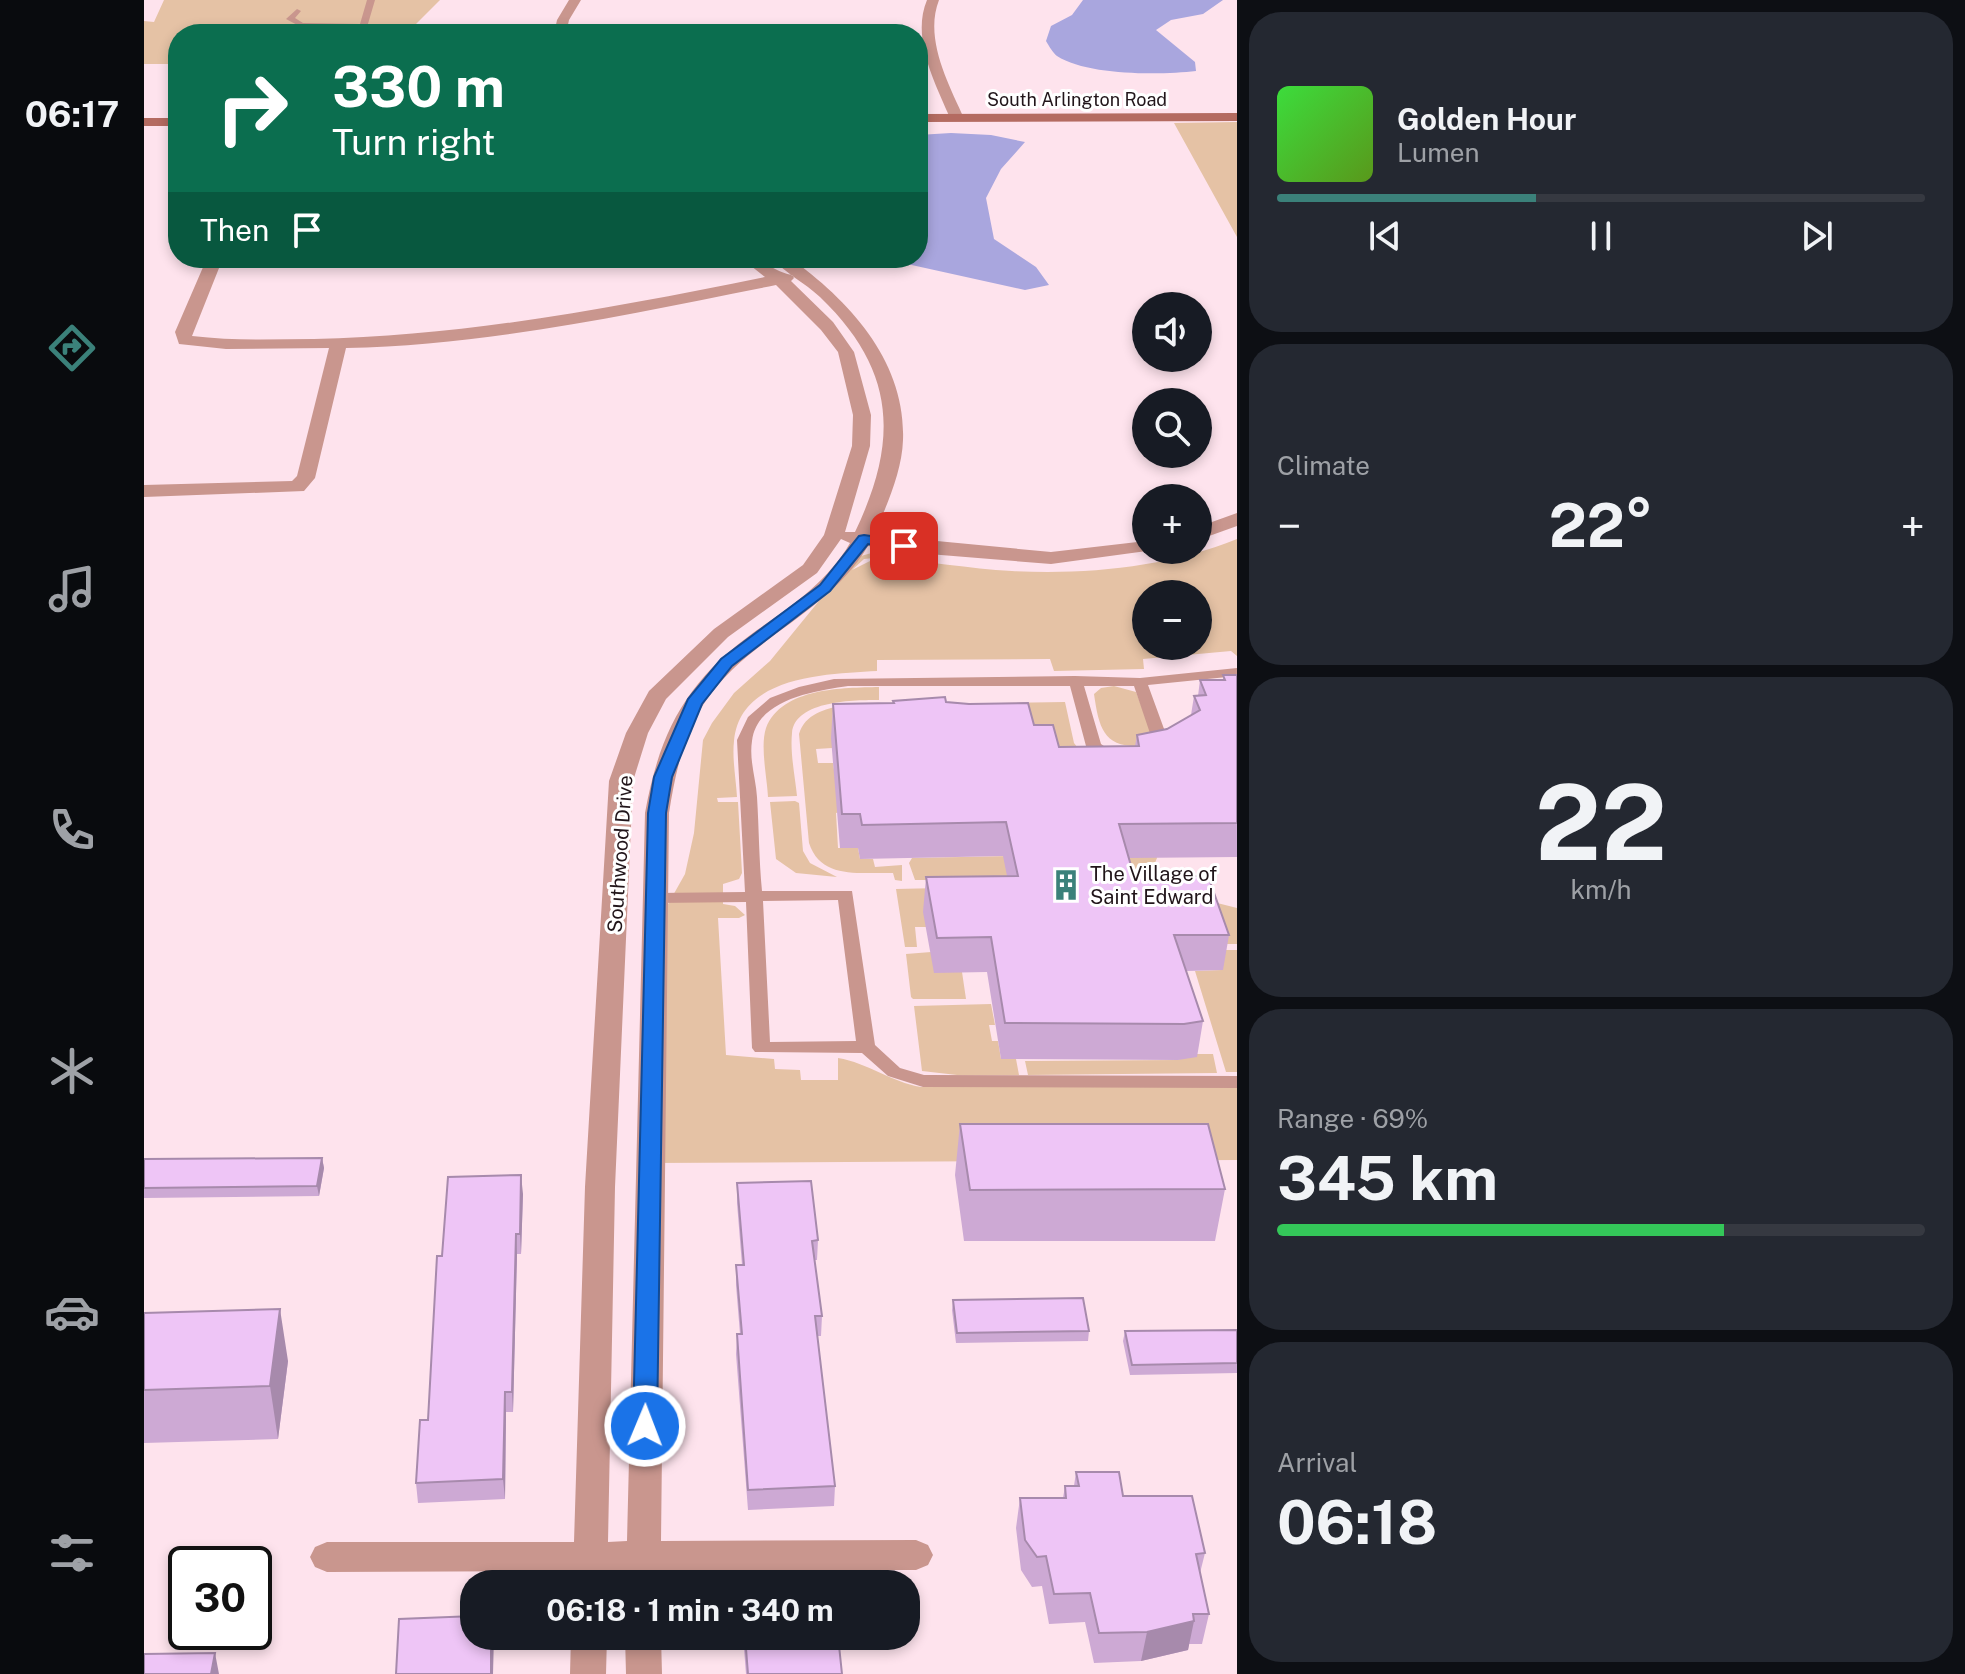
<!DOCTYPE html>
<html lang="en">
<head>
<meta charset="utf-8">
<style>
  body { margin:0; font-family:"Public Sans",sans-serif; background:#242831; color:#f1f3f6; height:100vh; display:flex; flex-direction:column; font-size:30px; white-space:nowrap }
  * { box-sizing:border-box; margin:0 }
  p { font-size:26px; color:#9ea1a6 }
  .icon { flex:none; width:44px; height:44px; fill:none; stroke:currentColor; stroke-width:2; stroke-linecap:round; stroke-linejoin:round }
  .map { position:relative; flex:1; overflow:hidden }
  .details { display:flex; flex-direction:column; gap:12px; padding:12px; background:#0d0f14; width:728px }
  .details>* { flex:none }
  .banner { position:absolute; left:24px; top:24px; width:760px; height:244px; border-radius:32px; box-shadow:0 4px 12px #0003; background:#0b6e4f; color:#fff; overflow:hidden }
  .buttons { position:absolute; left:988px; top:292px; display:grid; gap:16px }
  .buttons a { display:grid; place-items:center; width:80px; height:80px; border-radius:50%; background:#171b24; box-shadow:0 4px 12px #0003; font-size:40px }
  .speed { position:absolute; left:24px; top:1546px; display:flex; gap:16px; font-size:40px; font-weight:700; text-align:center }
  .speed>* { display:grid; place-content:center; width:104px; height:104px; border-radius:50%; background:#171b24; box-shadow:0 4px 12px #0003; line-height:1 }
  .speed .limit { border:4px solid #111; border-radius:12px; background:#fff; color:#111 }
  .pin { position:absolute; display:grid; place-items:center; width:68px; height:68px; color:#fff; margin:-34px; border-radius:16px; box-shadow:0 4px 12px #0006 }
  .me { position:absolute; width:88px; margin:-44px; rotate:1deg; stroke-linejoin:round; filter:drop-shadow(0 0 6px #0008) }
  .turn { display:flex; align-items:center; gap:28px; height:168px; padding:0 32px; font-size:36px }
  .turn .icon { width:104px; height:104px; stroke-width:2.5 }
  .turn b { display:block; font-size:56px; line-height:68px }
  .then { display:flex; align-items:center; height:76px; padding:0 32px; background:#0003; gap:16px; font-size:30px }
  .big { font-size:60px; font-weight:700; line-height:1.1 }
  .details .tile { flex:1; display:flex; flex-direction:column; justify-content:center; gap:12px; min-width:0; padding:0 28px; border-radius:32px; background:#242831 }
  .details .dial { align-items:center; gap:0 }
  .dial b { font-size:104px; line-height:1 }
  .song { display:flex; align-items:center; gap:24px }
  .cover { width:96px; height:96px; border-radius:12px; background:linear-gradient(135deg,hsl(120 70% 55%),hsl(90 70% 35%)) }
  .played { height:8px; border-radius:4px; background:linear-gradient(90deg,#3b817a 40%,#363941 40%) }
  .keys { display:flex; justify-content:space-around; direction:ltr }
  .heat { display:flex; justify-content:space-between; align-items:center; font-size:44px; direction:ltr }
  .charge { height:12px; border-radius:6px; background:linear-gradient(90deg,#34c759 69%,#363941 0) }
  .trip { position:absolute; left:316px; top:1570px; width:460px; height:80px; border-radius:32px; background:#171b24; box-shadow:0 4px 12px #0003; font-weight:700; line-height:80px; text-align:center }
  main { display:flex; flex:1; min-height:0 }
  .tabs { display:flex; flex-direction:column; width:144px; justify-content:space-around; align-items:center; background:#090b0e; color:#9ea1a6 }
  .tabs .icon { width:56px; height:56px }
  .tabs .selected { color:#3b817a }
  .tabs b { font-size:36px; color:#f1f3f6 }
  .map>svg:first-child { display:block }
</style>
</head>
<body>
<main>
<nav class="tabs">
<b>06:17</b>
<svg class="icon selected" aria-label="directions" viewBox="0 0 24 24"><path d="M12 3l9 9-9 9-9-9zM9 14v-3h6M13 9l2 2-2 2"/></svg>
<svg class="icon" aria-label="music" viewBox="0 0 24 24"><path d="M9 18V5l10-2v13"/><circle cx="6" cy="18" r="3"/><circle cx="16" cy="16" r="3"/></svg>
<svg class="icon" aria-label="phone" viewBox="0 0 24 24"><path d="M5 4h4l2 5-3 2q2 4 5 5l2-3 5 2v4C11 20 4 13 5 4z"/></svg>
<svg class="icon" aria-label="climate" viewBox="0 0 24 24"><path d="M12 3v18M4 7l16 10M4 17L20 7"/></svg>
<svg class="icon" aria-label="car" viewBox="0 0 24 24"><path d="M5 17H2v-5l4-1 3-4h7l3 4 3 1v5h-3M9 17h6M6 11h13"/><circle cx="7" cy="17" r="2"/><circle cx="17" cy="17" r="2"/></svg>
<svg class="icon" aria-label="filters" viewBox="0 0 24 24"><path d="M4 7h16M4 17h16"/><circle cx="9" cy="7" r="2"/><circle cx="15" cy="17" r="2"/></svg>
</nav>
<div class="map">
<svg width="1093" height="1674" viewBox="0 0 1093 1674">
  <rect width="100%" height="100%" fill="#fee3ed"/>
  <path fill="#e5c2a5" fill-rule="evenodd" d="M20 0H296L262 34H34V64H0V21L10 22Z
    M1093 122V237L1030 123Z
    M1093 539V656L1087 651 999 659 1000 669 910 671 906 659 733 660V671C684 674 596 675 590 741 588 759 592 779 593 797L573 798 574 802H594L598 873 595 879 579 884V904L591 906 601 915 595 918H574L582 1055 630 1059 631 1069 656 1070 657 1080H694V1058C724 1063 747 1082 777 1087H1093V1160L504 1163 523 906 541 874 550 833 559 740 568 723 590 693 626 661 710 558 731 552H751L749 556 720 559 708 570 728 560 739 559C782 560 825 569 868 571 942 575 1024 567 1093 539ZM1002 594H1054V646H1002Z
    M970 686 992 692 1009 736 998 746C960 748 955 729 950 694L957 688Z
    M735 687V700C712 700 651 700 648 733 646 753 651 776 653 796L624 797C623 777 616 746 622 728 638 687 700 688 735 687Z
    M921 702 930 743 937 752 1017 796 785 704Z
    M699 705 688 748 672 749 674 763H689L696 812 692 813 694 848H714L716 859H729L731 867 758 865V881L751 880 749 873C716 872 677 880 665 843L655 734C661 714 681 709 699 705Z
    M651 801 655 803 659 851 666 863 693 877 652 873 632 859 626 802Z
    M969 854H1012L1013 858 1002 885 1093 908V944H1082L1015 911Z
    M867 856 865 880H771L765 863 768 858Z
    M840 887 782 927H771L773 947H761L752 889Z
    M1072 950H1093V1072H1082L1051 971 1078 970Z
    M787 952 818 972 822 999H769L767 997 762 954Z
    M847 1004 851 1025H845L848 1041H854L857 1059H872L875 1075H813L778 1071 770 1006Z
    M1052 1054H1069L1073 1073 884 1075 881 1061 1033 1060Z"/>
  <path fill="#a9a6de" d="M939 0H1079L1059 14 1027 20 1012 30 1051 62 1052 71C1017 75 944 76 913 56 909 53 905 46 902 41L907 26 928 15Z
    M807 133 847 135 881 142 857 169 842 198 850 239 892 267 905 285 881 290 736 258H774V135Z"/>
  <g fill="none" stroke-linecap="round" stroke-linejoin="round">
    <path fill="#c9968e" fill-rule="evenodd" d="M223 0H231L221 34H213L214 29 157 27 142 19 153 9 157 11 151 18 159 23 216 24Z
      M1093 668V676L1004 685 1027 748 1019 753 1011 748 990 686H940L957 744 977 758 969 763 942 746 926 686H704C671 691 613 699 608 741 605 760 612 779 613 797 615 829 615 860 618 891H708L731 1045 756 1068 780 1075 1093 1076V1088L779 1087 744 1076 718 1053 611 1052 608 1048 602 902 512 903 504 898 512 893 601 892 593 740 604 717 626 698 655 687 690 679 931 676 996 678ZM694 900 712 1041 626 1042 619 901Z"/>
    <path fill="#c9968e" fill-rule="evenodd" d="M425 0H437L425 20 422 34H410L413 20Z
      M783 0H795C780 38 804 83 820 118L818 121 806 118C791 83 767 38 783 0Z
      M63 258H79L48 336C89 341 130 339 170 339 323 336 472 307 621 277L597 258C621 258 627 271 648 275L650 278 647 281 689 322 710 352 727 415 726 446 701 532H711C755 440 752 370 676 297 661 283 641 273 628 258H646C706 301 762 362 759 440 758 472 742 507 730 535L907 552 1002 541V550H1010L907 564 760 552 724 546C683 615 603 638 561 702 539 735 531 775 525 813L517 1541 772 1540 784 1545 789 1555 784 1565 772 1570H517L516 1584H482V1571H464L463 1584H429V1571L183 1572 171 1567 166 1557 171 1547 183 1542H430L441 1187 465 781 482 733 505 691 570 629 659 565 680 535 708 446 709 415 694 352 677 330 632 285C491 313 347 345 202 348L171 478 160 491 0 497V485L148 481 153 476 185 348 82 349 35 344 31 332ZM697 539 706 543C684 581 648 606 613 630 543 680 516 730 501 813L483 1541 464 1542 471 1187 489 781 504 733 522 699 584 637 673 573Z
      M1093 513V526L1054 540V527Z
      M427 1636H463L462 1674H426Z
      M481 1636H517L518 1674H482Z"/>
    <path fill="#b46b61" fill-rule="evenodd" d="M1093 113V121L774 122V114Z
      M0 118H34V126H0Z"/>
  </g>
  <path fill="#cda9d4" d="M1079 675H1093V857L985 858 990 876 1085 935 1079 970 1042 971 1059 1021 1053 1057 1034 1060 857 1059 843 972 790 973 779 912 782 877 863 876 859 856 716 859 714 848H696L687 738 689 704 802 702 890 725 915 747 991 746 993 735 1023 729 1047 715 1050 696H1054L1056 680H1079Z
    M816 1124 1081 1189 1071 1241H820L811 1175Z
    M178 1158 180 1168 175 1196 0 1198V1159Z
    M593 1183 674 1240 673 1260H670L678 1316 677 1336H673L691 1486 690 1506 604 1510 592 1354 593 1334H596L592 1285V1265H598L593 1203Z
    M379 1194 377 1254H373L369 1412H362L361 1499 274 1503 272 1483 284 1420 298 1256Z
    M809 1300 945 1331 944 1341 812 1343 808 1310Z
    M0 1313 144 1361 134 1439 0 1443Z
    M1093 1330V1373L986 1375 979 1341 981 1331Z
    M932 1472 979 1496 1061 1553 1056 1573 1065 1614 1058 1644H1045L1044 1650 997 1661 950 1663 941 1622 905 1624 898 1586 888 1587 877 1570 872 1528 876 1498H919L921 1486H930Z
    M599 1636H694L698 1674H602Z"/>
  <path fill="#a78aac" d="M178 1158 180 1168 175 1196 173 1186Z
    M377 1175 379 1194 377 1254 376 1234Z
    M372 1234 373 1254 369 1412 368 1392Z
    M136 1309 144 1361 134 1439 126 1386Z
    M361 1392 362 1412 361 1499 359 1479Z
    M1050 1621 1044 1650 997 1661 1003 1632Z
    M347 1636H350L349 1674H347Z
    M71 1653 75 1674H67Z"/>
  <path fill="#eec5f6" stroke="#a78aac" stroke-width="2" d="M1079 675H1093V823L975 824 990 876H1064L1085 935H1030L1059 1021 1040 1024 861 1023 847 937 793 938 782 877 874 876 862 822 718 825 716 814H698L689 704 750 703 749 701 801 697 802 702 825 704 884 703 890 725H909L915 747 995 746 993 735 1023 729 1056 710 1050 696 1062 695 1056 680H1081Z
    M816 1124H1064L1081 1189 826 1190Z
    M178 1158 173 1186 0 1188V1159Z
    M377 1175 376 1234H372L368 1392H361L359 1479 272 1483 276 1420H284L293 1256H298L304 1177Z
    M667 1181 674 1240 668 1241 678 1316H671L691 1486 604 1490 593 1334H598L592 1265H600L593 1183Z
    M939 1298 945 1331 813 1333 809 1300Z
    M136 1309 126 1386 0 1390V1313Z
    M1093 1330V1363L988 1365 981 1331Z
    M932 1472H975L979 1496H1048L1061 1553 1052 1554 1065 1614H1049L1050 1621 1003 1632 955 1633 946 1593 910 1594 902 1556 893 1557 881 1540 876 1498H922L921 1486H935Z
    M330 1616V1636H347V1674H252L255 1619Z
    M601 1636H694L698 1674H604Z
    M71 1653 67 1674H0V1654Z"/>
  <path fill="#1a73e8" stroke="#114b97" stroke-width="2" d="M720 535 760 541 768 546 760 550 724 544 686 591 588 666 558 704 528 777 522 813 513 1426 510 1433 501 1435 492 1433 489 1426 504 813 510 777 544 699 577 659 676 585 715 536Z"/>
  <defs>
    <symbol id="building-bare" viewBox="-9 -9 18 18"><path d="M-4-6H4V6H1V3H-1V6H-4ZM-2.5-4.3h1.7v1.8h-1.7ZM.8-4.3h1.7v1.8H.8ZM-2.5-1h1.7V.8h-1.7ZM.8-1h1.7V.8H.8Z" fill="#3b817a" stroke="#fff" stroke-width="2.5" paint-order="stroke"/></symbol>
  </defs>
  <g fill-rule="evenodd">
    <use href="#building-bare" x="900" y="863" width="44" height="44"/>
  </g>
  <g text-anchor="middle" stroke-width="6" stroke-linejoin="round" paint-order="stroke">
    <g font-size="18" fill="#21151a" stroke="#fff">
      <text x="933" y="106">South Arlington Road</text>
    </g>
    <g font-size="20" fill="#21151a" stroke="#fff">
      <text transform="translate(476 854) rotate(-86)" y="7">Southwood Drive</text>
    </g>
    <g font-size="20" fill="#21151a" stroke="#fff" text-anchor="start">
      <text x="946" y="881">The Village of<tspan x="946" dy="23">Saint Edward</tspan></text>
    </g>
  </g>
</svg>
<div class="buttons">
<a><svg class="icon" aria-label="sound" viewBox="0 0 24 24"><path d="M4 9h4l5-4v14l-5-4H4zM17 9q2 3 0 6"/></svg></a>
<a><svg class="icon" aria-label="search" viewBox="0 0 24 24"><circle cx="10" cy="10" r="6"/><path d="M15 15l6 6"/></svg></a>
<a>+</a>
<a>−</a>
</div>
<div class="speed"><div class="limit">30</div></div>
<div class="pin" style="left:760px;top:546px;background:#d93025"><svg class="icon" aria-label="arrive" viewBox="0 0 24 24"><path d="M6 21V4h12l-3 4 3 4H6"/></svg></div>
<svg class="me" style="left:501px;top:1426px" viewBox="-20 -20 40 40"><circle r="17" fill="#1a73e8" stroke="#fff" stroke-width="3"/><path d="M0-11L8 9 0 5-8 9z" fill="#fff"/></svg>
<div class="trip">06:18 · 1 min · 340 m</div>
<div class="banner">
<div class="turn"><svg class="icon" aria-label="right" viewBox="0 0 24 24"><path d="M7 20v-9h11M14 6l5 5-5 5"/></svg><div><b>330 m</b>Turn right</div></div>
<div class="then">Then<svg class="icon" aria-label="arrive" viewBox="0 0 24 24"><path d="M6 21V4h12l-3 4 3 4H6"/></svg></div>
</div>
</div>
<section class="details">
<div class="tile">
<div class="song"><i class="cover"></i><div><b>Golden Hour</b><p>Lumen</p></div></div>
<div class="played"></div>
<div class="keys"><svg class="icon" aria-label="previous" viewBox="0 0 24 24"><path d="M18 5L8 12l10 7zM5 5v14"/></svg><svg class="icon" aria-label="pause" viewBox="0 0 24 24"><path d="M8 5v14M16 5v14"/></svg><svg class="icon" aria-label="next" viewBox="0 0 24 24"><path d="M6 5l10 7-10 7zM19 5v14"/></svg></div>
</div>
<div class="tile"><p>Climate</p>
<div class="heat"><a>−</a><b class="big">22°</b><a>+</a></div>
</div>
<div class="tile dial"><b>22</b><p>km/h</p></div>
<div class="tile"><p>Range · 69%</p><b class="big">345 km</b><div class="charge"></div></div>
<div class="tile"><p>Arrival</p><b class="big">06:18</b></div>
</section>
</main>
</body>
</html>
